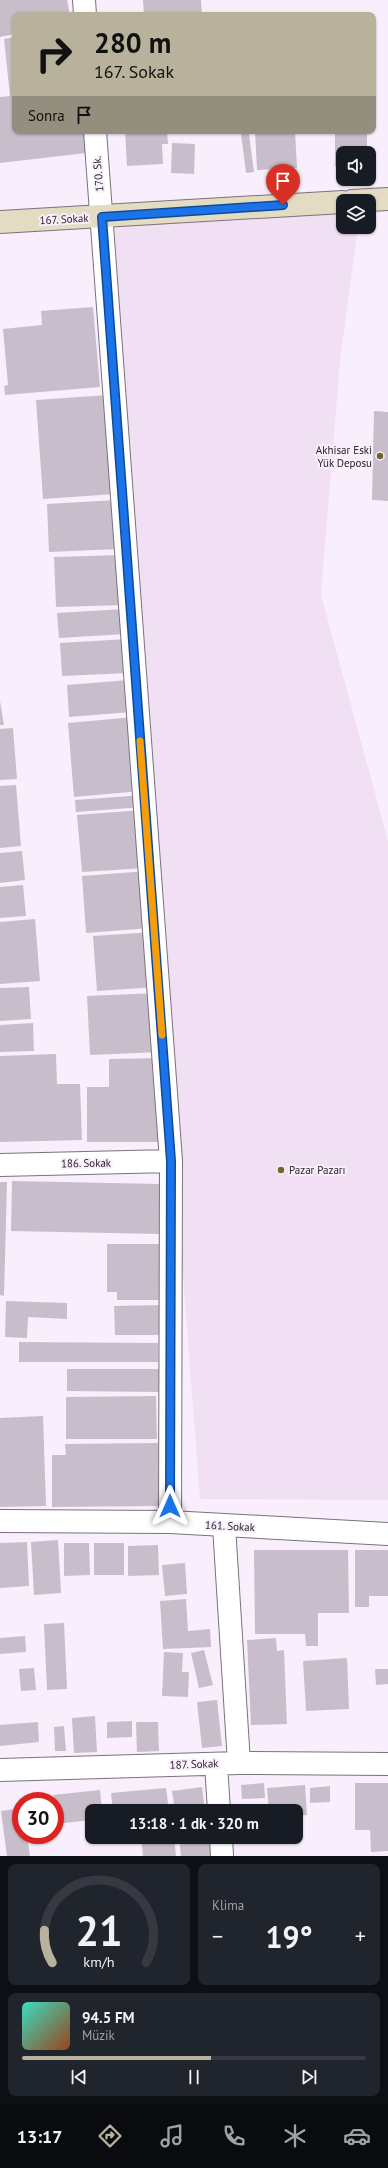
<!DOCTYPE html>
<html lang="tr">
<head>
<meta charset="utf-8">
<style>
  body { margin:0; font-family:"PT Sans",sans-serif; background:#20242c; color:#f1f3f6; height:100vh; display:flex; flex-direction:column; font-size:15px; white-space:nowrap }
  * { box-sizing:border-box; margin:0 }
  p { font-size:13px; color:#9ea1a6 }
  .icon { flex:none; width:22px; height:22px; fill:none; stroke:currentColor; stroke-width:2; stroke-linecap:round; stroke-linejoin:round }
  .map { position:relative; height:1856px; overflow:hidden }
  .side { display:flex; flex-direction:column; gap:8px; padding:8px; background:#0d0f14; flex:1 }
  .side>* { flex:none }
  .guide { position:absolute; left:12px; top:12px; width:364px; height:122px; border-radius:8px; box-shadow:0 1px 3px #0004; background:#b8b29d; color:#111; overflow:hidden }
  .tools { position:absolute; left:336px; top:146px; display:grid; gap:8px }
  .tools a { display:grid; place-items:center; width:40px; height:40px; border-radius:8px; background:#171b24; box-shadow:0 1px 3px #0004; font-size:20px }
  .speed { position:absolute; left:12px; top:1792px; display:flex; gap:8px; font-size:20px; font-weight:700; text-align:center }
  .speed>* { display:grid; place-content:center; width:52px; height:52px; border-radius:50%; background:#171b24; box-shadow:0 1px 3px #0004; line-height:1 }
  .speed .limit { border:6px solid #d22; background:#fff; color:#111 }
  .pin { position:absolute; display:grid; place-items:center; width:34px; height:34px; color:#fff; margin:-41px -17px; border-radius:50% 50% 50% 0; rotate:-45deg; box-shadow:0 0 4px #0007 }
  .pin .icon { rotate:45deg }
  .me { position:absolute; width:44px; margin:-22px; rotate:0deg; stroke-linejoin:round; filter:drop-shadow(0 0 3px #0008) }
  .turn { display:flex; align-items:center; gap:14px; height:84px; padding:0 16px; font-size:18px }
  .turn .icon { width:52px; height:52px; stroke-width:2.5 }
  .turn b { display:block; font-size:28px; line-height:34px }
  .then { display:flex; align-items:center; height:38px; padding:0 16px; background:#0003; gap:8px; font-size:15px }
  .big { font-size:30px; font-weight:600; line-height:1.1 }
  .side .tile { flex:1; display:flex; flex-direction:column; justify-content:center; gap:6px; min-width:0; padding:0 14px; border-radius:8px; background:#20242c }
  .side .dial { align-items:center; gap:0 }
  .dial svg { height:104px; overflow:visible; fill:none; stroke:#363941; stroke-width:7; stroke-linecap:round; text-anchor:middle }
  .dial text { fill:#f1f3f6; stroke:none }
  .song { display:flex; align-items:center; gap:12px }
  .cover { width:48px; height:48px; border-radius:6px; background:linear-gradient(135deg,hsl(170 70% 55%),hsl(20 70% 35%)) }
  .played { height:4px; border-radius:2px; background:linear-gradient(90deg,#b8b29d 55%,#363941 55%) }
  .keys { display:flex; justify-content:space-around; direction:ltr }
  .heat { display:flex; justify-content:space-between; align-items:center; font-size:22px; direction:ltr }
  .side .tiles { flex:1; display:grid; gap:8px; grid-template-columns:1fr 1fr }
  .tile:last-child { grid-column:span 2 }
  .trip { position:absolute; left:85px; top:1804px; width:218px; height:40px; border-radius:8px; background:#171b24; box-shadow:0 1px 3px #0004; font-weight:600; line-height:40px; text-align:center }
  .menu { display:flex; height:64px; justify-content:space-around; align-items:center; background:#090b0e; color:#9ea1a6 }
  .menu .icon { width:28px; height:28px }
  .menu .current { color:#b8b29d }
  .menu b { font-size:18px; color:#f1f3f6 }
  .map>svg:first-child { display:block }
</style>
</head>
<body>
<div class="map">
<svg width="388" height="1856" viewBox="0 0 388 1856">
  <rect width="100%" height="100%" fill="#f9eefc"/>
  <path fill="#f1e0f4" d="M343 205V227H358L340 361 321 595 388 841V1500L200 1499 102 217Z"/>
  <path fill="#c8becb" d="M0 0H67L70 15H15V34L0 37Z
    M143 0H201L202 15H144Z
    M15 37V131H84L86 153 0 163V97L10 96 4 39Z
    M125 131H167L168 144H162L163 164 127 166Z
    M255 131H295L297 168 257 170Z
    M335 131 367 132V153H343V167H335Z
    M241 134H249L254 172 246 173Z
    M172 143 195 144 194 174 171 173Z
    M93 307 100 387 5 395 4 386 8 385 3 329 42 325 41 311Z
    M108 395 115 494 43 499 36 400Z
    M374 411 388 412V501L372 500Z
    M117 500 119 549 49 552 47 504Z
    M122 555 124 605 56 607 54 557Z
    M125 609 126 634 59 638 57 613Z
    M127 639 129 673 62 676 60 643Z
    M129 680 131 712 69 717 67 685Z
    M0 701 4 725H0Z
    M134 717 141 791 74 797 68 723Z
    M13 728 17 779 0 780V729Z
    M16 785 21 846 0 848V786Z
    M143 795 144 807 76 812 75 800Z
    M142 810 146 868 82 872 77 815Z
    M22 851 25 880 0 883V853Z
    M147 871 151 928 86 933 82 876Z
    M23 885 26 916 0 918V887Z
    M35 919 40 981 0 984V922Z
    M153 932 157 987 97 991 93 936Z
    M29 987 31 1019 0 1021V988Z
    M158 993 161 1052 90 1055 87 996Z
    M33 1023 34 1051 0 1052V1025Z
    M56 1054 57 1084H80L82 1140 0 1142V1056Z
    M163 1058V1142H87V1087H109V1059Z
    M12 1181 160 1184 159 1234 11 1231Z
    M0 1182H7L4 1296 0 1295Z
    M107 1244H161V1300H117V1292H107Z
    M6 1301 67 1303V1319L28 1317 27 1338 5 1337Z
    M162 1305V1335H115L114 1306Z
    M19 1342 158 1343V1362H19Z
    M67 1369H159V1392L67 1391Z
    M156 1396 157 1439H66V1397Z
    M43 1416 46 1506 0 1507V1418Z
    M158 1443 159 1506 52 1507V1455H66L65 1444Z
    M58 1540 61 1593 34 1595 31 1542Z
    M27 1542 29 1586 0 1588V1543Z
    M64 1543H89L90 1575 64 1576Z
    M94 1543H124V1575H94Z
    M158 1545 159 1575 128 1576V1546Z
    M254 1550H348L349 1613H318V1646H306L305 1634H255Z
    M355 1550H388V1596H369V1607H355Z
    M185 1563 187 1594 165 1596 162 1565Z
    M186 1599 188 1631 210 1629 211 1647 163 1649 160 1601Z
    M64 1623 67 1689 47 1690 44 1624Z
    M25 1636 26 1652 0 1654V1638Z
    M276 1638 277 1651 284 1650 287 1724 251 1725 247 1640Z
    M204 1650 213 1685 199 1688 191 1653Z
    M164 1652 183 1653 182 1672H189L188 1697 162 1696Z
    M347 1658 349 1709 306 1711 303 1661Z
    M34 1668 36 1690 21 1691 19 1669Z
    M375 1669H388V1684L376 1685Z
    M217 1700 222 1746 202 1748 197 1702Z
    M95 1716 97 1752 74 1753 72 1718Z
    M132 1721V1737L107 1738V1722Z
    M38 1722 39 1742 0 1746V1725Z
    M136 1722H158L159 1751 137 1752Z
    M64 1726 66 1751H55L54 1727Z
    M264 1783 265 1798 242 1799 241 1785Z
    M355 1783H388V1851L371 1852 370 1830H355Z
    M305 1785 307 1815 296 1816V1811H269L267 1788Z
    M330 1786V1802L310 1803V1788Z
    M202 1787 205 1811H175L172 1791Z
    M166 1788 169 1811H113L111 1793Z
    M100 1790 102 1811H92V1820L55 1824V1801L53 1795Z
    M21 1808V1835H27L30 1856H7L1 1811Z
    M141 1837H174L176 1856H143Z
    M179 1837H209L211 1856H181Z"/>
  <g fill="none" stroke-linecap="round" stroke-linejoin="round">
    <defs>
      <path id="street" d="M84 0 85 15
        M95 131 171 1161 170 1522
        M0 1165 171 1161
        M0 1521 170 1522 388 1534
        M224 1526 239 1763
        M216 1764 219 1811
        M0 1770 239 1763 388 1764
        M221 1837 222 1856"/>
      <path id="secondary" d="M352 201 388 199
        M0 222 343 202"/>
    </defs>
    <use href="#street" stroke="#7b717d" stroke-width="24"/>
    <use href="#secondary" stroke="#7b717d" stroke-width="24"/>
    <use href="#street" stroke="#fff" stroke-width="22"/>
    <use href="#secondary" stroke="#e3dcc2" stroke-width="22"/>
  </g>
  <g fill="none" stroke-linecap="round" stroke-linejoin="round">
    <defs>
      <path id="route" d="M170 1506 171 1161 102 217 283 205"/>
    </defs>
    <use href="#route" stroke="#114b97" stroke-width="10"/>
    <use href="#route" stroke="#1a73e8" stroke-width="7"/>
    <path stroke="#f59e0b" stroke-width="7" d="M140 741 162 1035"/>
  </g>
  <g fill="#726331" stroke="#f9eefc" stroke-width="1.5">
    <circle cx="380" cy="456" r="4"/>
    <circle cx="281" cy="1170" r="4"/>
  </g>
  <g text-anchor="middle" stroke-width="4" stroke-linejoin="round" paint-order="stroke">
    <g font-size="11" fill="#282429" stroke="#f9eefc">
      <text transform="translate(98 174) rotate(-95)" y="4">170. Sk.</text>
      <text transform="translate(64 219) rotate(-3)" y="4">167. Sokak</text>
      <text transform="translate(86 1163) rotate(-1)" y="4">186. Sokak</text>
      <text transform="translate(230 1526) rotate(3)" y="4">161. Sokak</text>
      <text transform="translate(194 1764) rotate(-2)" y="4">187. Sokak</text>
    </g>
    <g font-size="11" fill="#282429" stroke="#f9eefc" text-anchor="end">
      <text x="372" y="454">Akhisar Eski<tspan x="372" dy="13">Yük Deposu</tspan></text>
      <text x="289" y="1174" text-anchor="start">Pazar Pazarı</text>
    </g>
  </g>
</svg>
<div class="tools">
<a><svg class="icon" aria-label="sound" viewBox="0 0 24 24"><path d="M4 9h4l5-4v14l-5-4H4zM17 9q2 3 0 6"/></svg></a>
<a><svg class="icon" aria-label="layers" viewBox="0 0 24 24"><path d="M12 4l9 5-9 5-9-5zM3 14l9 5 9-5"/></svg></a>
</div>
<div class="speed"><div class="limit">30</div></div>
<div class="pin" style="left:283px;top:205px;background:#d93025"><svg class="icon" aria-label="arrive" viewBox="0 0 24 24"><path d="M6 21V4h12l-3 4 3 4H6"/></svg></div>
<svg class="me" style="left:170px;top:1506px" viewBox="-20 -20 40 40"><path d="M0-17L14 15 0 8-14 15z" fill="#1a73e8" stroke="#fff" stroke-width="4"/></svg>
<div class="trip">13:18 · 1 dk · 320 m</div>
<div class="guide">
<div class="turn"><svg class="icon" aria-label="right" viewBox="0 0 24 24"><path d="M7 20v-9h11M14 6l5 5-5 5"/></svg><div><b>280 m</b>167. Sokak</div></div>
<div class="then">Sonra<svg class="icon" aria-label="arrive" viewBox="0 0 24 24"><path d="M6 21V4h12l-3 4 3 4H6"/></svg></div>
</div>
</div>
<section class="side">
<div class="tiles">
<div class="tile dial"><svg viewBox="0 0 100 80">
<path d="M14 69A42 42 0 1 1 86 69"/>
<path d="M14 69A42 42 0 0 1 8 44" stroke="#b8b29d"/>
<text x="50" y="56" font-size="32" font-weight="700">21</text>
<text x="50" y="72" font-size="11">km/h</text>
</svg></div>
<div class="tile"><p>Klima</p>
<div class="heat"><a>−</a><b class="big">19°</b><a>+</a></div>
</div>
<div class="tile">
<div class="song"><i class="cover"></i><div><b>94.5 FM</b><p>Müzik</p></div></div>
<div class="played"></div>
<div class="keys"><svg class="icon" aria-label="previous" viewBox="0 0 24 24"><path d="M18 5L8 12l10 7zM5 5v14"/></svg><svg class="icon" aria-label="pause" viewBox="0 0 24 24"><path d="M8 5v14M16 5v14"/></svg><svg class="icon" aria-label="next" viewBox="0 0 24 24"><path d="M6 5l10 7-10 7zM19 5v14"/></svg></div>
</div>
</div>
</section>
<nav class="menu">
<b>13:17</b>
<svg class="icon current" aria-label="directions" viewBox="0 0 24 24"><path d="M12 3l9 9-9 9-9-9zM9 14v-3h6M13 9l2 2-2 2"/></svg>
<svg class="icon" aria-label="music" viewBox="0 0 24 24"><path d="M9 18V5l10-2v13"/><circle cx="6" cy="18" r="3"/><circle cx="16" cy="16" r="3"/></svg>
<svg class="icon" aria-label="phone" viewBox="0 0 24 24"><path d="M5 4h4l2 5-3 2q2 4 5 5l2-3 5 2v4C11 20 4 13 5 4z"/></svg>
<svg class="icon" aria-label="climate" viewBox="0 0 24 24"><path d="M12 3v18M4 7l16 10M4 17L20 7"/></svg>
<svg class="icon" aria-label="car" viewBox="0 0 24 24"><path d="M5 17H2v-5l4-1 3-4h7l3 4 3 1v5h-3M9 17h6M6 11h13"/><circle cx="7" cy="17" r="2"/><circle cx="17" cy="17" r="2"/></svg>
</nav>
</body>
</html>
